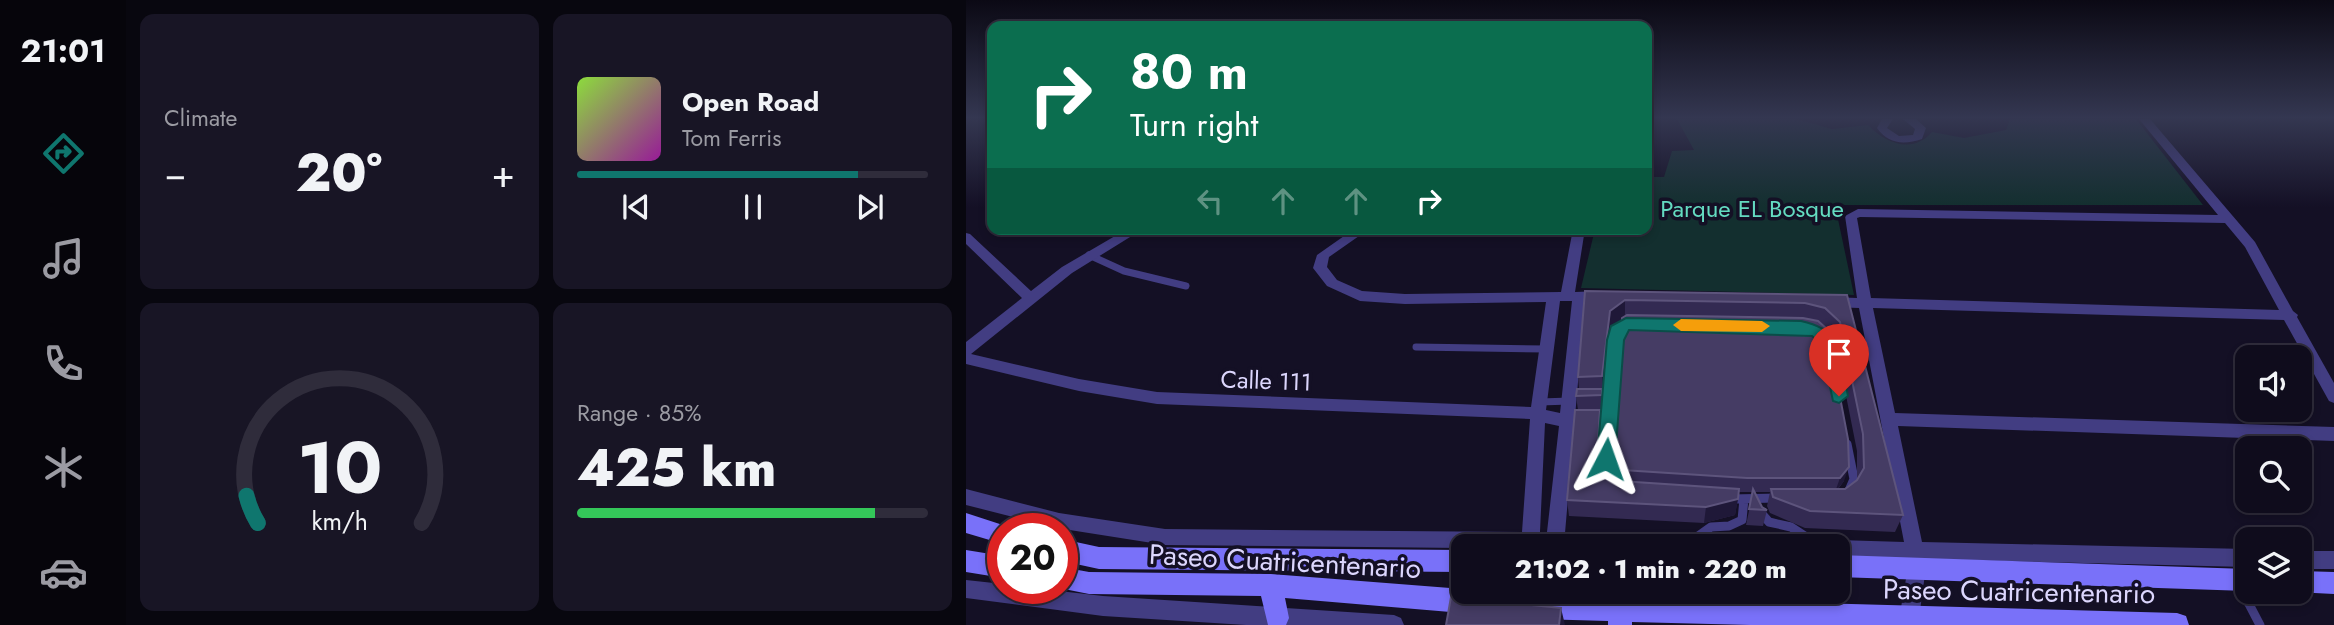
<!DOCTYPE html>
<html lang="en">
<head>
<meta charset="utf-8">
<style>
  body { margin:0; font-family:Jost,sans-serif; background:#181525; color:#f1f3f6; height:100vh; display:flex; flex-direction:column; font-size:26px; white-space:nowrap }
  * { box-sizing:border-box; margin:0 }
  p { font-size:23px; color:#9b9ba3 }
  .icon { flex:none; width:38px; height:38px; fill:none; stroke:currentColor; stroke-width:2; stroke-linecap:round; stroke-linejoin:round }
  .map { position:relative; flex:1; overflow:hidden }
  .drawer { display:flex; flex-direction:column; gap:14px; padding:14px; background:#08070f; width:840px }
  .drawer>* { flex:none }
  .guide { position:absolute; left:21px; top:21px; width:665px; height:214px; border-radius:14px; box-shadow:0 4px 10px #0003,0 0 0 2px #2f2c3b; background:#0b6e4f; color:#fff; overflow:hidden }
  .fabs { position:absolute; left:1269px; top:345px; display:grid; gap:14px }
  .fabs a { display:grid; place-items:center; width:77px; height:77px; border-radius:14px; background:#0f0c1c; box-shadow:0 4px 10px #0003,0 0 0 2px #2f2c3b; font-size:35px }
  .speed { position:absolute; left:21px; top:513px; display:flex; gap:14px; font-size:35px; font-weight:700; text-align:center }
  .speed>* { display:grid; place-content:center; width:91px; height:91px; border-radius:50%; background:#0f0c1c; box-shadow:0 4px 10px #0003,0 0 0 2px #2f2c3b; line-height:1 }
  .speed .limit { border:10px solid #d22; background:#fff; color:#111 }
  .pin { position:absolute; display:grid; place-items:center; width:60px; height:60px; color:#fff; margin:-72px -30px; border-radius:50% 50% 50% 0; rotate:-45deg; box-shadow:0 0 7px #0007 }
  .pin .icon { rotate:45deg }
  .me { position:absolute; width:77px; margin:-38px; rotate:4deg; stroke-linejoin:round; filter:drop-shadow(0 0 5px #0008) }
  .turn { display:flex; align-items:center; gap:24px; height:147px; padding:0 28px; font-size:32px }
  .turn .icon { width:91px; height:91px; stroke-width:2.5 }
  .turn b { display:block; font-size:49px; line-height:60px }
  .lanes { display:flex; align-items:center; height:66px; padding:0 28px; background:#0003; justify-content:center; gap:35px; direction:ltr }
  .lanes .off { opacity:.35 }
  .big { font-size:52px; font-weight:800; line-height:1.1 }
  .drawer .card { flex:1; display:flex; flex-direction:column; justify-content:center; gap:10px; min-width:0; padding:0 24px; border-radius:14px; background:#181525 }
  .drawer .dial { align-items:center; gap:0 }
  .dial svg { height:182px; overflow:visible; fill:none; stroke:#2f2c3b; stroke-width:7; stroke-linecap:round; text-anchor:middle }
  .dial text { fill:#f1f3f6; stroke:none }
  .song { display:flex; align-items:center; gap:21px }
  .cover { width:84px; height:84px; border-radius:10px; background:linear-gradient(135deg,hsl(90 70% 55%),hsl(300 70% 35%)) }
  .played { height:7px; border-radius:4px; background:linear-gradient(90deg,#0f766e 80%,#2f2c3b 80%) }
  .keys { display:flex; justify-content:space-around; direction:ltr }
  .heat { display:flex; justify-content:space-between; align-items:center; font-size:38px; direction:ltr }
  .charge { height:10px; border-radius:5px; background:linear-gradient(90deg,#34c759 85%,#2f2c3b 0) }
  .drawer .tiles { flex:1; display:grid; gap:14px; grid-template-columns:repeat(2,1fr) }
  .trip { position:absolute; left:485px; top:534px; width:399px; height:70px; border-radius:14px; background:#0f0c1c; box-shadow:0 4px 10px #0003,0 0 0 2px #2f2c3b; font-weight:800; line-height:70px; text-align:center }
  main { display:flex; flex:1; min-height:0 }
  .menu { display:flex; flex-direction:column; width:126px; justify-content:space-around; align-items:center; background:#06050b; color:#9b9ba3 }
  .menu .icon { width:49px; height:49px }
  .menu .on { color:#0f766e }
  .menu b { font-size:32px; color:#f1f3f6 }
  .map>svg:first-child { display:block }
</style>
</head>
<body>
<main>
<nav class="menu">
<b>21:01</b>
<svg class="icon on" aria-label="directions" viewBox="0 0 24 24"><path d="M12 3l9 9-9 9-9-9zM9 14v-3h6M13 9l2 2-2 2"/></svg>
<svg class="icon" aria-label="music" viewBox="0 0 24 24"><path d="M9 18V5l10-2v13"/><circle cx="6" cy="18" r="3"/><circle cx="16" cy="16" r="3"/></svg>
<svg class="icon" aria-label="phone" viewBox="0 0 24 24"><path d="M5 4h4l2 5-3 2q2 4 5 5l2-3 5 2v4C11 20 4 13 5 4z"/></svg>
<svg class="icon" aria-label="climate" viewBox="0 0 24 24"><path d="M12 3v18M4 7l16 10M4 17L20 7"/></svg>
<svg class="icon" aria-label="car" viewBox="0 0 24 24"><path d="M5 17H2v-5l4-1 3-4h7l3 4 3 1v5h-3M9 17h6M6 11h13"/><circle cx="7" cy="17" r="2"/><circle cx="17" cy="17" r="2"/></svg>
</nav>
<section class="drawer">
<div class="tiles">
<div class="card"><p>Climate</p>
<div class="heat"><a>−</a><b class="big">20°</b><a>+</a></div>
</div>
<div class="card">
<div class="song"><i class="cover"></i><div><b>Open Road</b><p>Tom Ferris</p></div></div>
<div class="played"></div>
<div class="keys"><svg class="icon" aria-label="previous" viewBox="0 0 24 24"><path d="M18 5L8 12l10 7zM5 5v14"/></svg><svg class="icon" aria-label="pause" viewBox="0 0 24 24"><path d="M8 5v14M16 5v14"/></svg><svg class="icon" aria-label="next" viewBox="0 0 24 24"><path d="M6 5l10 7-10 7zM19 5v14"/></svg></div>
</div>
<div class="card dial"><svg viewBox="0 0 100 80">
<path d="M14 69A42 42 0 1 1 86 69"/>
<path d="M14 69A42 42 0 0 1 9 57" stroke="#0f766e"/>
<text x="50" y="56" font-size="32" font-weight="700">10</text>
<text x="50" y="72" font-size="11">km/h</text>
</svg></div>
<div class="card"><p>Range · 85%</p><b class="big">425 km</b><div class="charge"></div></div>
</div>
</section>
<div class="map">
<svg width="1368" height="625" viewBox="0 0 1368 625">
  <rect width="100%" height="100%" fill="#141025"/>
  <path fill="#132f2f" d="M711 119H830L866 129 902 125C920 144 947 154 966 132L998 138 1040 130 1044 119H1170L1237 205H869L888 295 615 288 629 229H681V177H698L706 151 728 150Z"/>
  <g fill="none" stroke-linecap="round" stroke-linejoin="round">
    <path stroke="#423d82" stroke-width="7" d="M123 255 158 271 220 286
      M450 347 580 349
      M643 400V420
      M627 401 643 400 651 330 662 324
      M574 402 604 401
      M627 420 643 422"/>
    <path stroke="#423d82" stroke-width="9" d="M627 420H643L641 483
      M881 444 888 479 882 493
      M765 499 812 498
      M795 513 803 522 825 527 854 546
      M724 542 745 527 763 526 776 520 778 499
      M1272 583 1294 625"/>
    <path fill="#423d82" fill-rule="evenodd" d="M916 119H927L921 128 933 136 947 135 949 129 937 119H950L960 128 956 139C938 145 922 144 911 128Z
      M1173 119H1184L1289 242 1327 311 1332 315 1331 317 1368 383V403L1363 401 1318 320 907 308 929 413 1368 427V441L932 426 956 542 1281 549V567L959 559 960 567 952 625H932L942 567 941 559 872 558V546H864L872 540 938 542 893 308 866 307 859 302 866 297 891 298 879 216 892 209 1252 215ZM894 217 1259 223 1279 247 1313 310 905 298 891 218Z
      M161 229H177L106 273 5 354 113 379 191 392 565 407 580 302 439 304 394 301 361 286 347 268 351 255 388 229H403L363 257 361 267 371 280 396 291 439 294 595 292 607 229H619L609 292 636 291 643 296 636 301H619L599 533 775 538 781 540 784 546H497V548L199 545 91 528 0 505V489L93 513 199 529 556 532 564 419 191 404 113 391 0 364V342L56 298 0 244V233L4 234 65 291 96 267ZM594 301H606L594 413 580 410ZM579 423 593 426 581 532H574Z
      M1334 551H1368V569H1334Z
      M0 580 37 584V588H67L137 596 428 615 435 618 438 625H280L137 616 0 598Z"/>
    <path fill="#7971f9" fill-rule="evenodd" d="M0 513 46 528H37V544L0 533Z
      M96 539 133 547 497 550V572L133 569 96 561Z
      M0 550 37 556V578L0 572Z
      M872 555 1281 569V591L872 577Z
      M96 567 123 572 305 574 497 589 516 594 520 602 516 610 508 614 319 598 323 618 320 625H302L295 596 123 594 93 588H96Z
      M1334 571 1368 572V594L1329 592H1334Z
      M644 592H668V598L1211 613 1220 616 1223 625H784L666 622V625H642V621L571 619 562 615 559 607 562 599 571 595 644 597Z"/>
  </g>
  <path fill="#332a52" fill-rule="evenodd" d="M619 291 881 295 937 515 929 532 839 528 804 513 801 506 804 492H789L796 507 801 510 797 526 780 525 787 492H773L769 515 738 523 603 516 601 500 612 410 610 396 613 389 612 377ZM656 320 645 462 646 476 652 480 640 477 633 465 635 428 634 413H637L636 394H638L645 329ZM862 333 869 340 891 451V480L879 489H872L878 481Z"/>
  <path fill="#1f1838" d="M659 300V318L645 329 638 394 636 376 644 311Z
    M634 410 635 428 632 478 631 461Z
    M883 467 878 481 869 492 874 478Z
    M772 499 769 515 738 523 740 507Z
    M595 608 599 625H593Z"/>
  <path fill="#453c64" stroke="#5d547c" stroke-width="2" d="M619 291 881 295 937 515 844 511 807 497 805 489H879L891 480 898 468 897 434 874 322 859 308 839 303 659 300 644 311 636 376 612 377Z
    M661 315 837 318 852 321 861 329 882 439 883 467 874 478H781L656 470 645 462 656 318Z
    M611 389H636V395L610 396Z
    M609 410H634L631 461 640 477 654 481 773 489 772 499 740 507 601 500Z
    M787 489 796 507 801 510 783 509Z
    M485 597 595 608 593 625H480Z"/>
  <linearGradient id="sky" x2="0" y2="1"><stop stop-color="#0b0914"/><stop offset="0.57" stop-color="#343751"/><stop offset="1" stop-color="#343751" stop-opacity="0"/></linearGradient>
  <rect width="1368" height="207" fill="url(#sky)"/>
  <path fill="#0f766e" stroke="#0a4d48" stroke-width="2" d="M660 318 835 321C881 331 874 356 882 396L873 403 867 401 855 344 846 336 663 330 658 340 649 459 647 465H633L631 459 641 340 645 326Z"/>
  <path fill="#f59e0b" d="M715 319 796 321 804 326 796 332 715 331 707 325Z"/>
  <g text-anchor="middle" stroke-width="7" stroke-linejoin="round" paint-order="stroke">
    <g font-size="24" fill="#64dbc1" stroke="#141025">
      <text x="786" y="217">Parque EL Bosque</text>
    </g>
    <g font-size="24" fill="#dcd6fd" stroke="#141025">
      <text transform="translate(300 381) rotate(2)" y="8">Calle 111</text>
    </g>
    <g font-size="28" fill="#dcd6fd" stroke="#141025">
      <text transform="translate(319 561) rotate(3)" y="10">Paseo Cuatricentenario</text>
      <text transform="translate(1053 591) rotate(1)" y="10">Paseo Cuatricentenario</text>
    </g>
  </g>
</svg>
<div class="fabs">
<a><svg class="icon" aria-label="sound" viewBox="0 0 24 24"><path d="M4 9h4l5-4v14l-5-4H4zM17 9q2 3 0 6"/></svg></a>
<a><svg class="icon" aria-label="search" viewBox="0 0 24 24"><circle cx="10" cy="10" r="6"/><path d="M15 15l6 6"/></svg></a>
<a><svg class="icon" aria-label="layers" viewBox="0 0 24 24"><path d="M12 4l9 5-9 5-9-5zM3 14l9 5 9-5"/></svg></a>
</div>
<div class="speed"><div class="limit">20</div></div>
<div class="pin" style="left:873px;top:396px;background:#d93025"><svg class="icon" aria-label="arrive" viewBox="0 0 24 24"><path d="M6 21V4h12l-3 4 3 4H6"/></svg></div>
<svg class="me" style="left:640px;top:459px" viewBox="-20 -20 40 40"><path d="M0-17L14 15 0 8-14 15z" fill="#0f766e" stroke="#fff" stroke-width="4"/></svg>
<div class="trip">21:02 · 1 min · 220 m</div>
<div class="guide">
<div class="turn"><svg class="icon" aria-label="right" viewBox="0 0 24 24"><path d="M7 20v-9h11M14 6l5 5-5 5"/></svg><div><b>80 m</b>Turn right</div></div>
<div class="lanes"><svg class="icon off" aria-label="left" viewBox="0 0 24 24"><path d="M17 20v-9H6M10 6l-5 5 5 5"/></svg><svg class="icon off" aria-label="ahead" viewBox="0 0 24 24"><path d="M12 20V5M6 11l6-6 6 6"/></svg><svg class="icon off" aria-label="ahead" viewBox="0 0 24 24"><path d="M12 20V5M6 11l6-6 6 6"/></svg><svg class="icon" aria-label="right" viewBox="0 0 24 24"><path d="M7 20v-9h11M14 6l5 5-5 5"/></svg></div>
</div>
</div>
</main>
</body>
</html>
